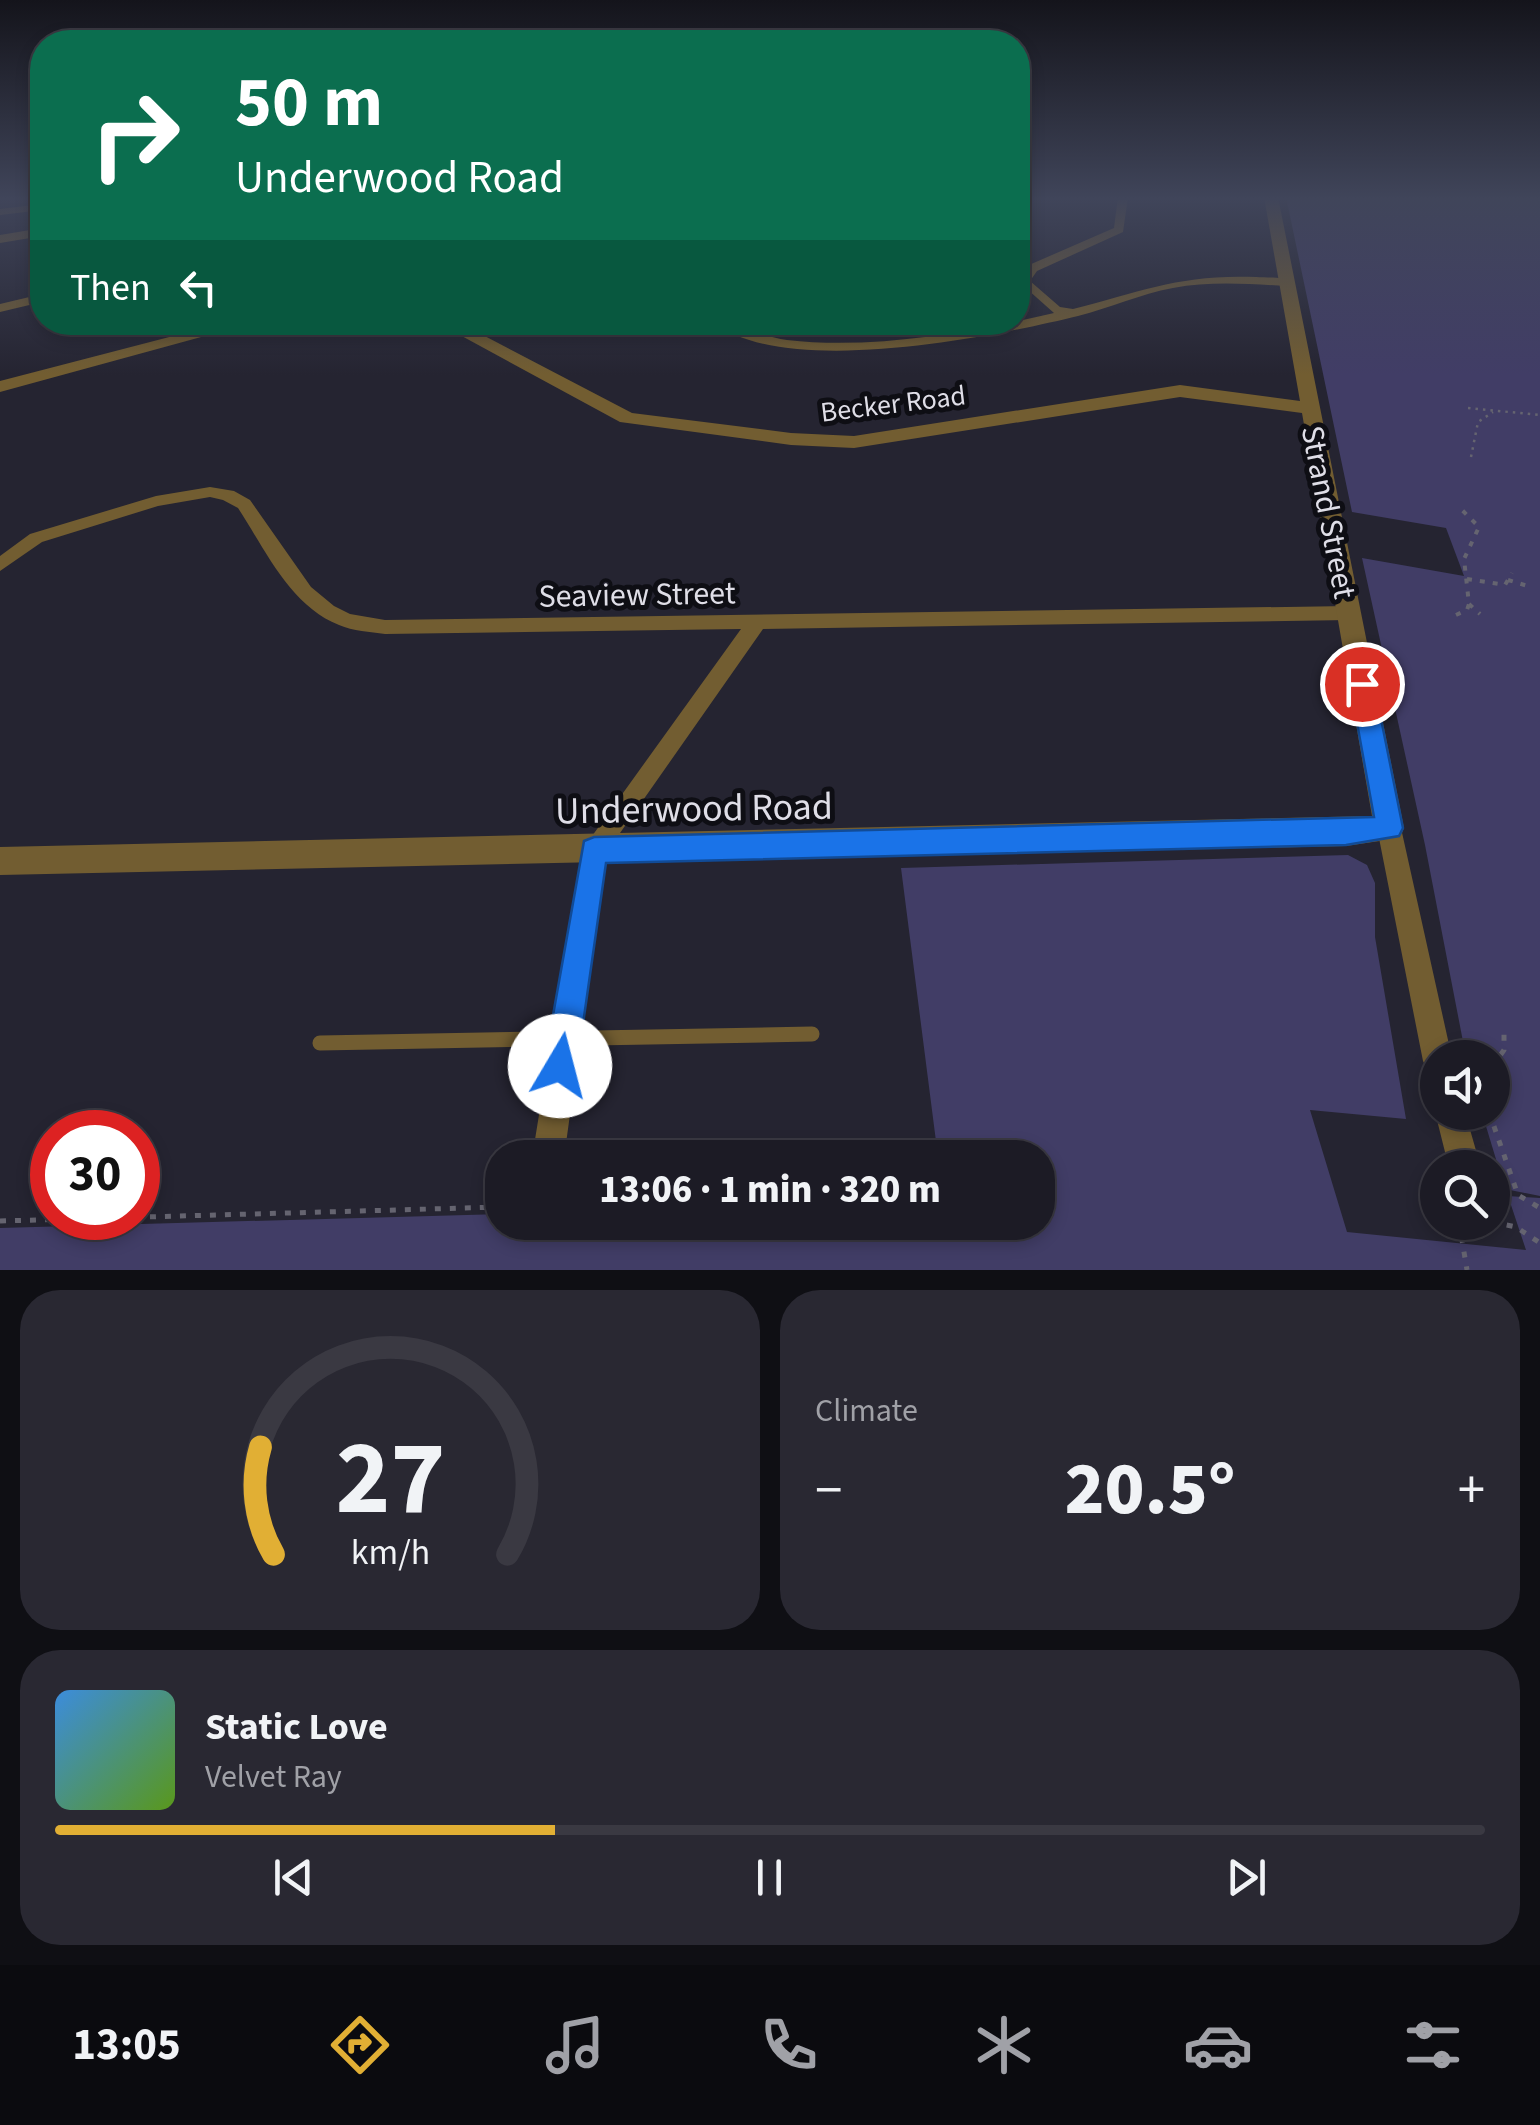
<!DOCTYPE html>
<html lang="en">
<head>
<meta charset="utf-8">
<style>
  body { margin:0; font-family:"Source Sans 3",sans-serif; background:#292832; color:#f1f3f6; height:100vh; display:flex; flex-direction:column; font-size:38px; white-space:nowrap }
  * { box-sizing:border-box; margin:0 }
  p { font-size:32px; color:#a0a1a7 }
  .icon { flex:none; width:55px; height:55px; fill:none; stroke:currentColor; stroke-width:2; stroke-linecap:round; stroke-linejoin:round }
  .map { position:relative; height:1270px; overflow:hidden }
  .details { display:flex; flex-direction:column; gap:20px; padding:20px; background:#0f0f14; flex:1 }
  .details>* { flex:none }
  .guide { position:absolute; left:30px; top:30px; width:1000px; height:305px; border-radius:40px; box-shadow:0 5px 15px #0003,0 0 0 2px #3a3942; background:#0b6e4f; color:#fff; overflow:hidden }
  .controls { position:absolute; left:1420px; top:1040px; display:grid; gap:20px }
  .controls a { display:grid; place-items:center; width:90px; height:90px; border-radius:50%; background:#1c1b25; box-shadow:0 5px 15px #0003,0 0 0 2px #3a3942; font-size:50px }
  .speed { position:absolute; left:30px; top:1110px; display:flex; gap:20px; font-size:50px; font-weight:700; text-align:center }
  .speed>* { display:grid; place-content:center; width:130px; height:130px; border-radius:50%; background:#1c1b25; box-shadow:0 5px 15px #0003,0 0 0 2px #3a3942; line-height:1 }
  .speed .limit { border:15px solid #d22; background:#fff; color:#111 }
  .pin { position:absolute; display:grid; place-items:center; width:85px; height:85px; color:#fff; margin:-42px; border:5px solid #fff; border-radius:50%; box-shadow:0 2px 10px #0007 }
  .me { position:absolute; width:110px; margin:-55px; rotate:8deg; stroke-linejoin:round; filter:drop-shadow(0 0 8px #0008) }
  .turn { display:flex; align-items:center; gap:35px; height:210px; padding:0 40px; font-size:45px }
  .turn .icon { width:130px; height:130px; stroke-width:2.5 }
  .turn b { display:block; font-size:70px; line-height:85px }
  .then { display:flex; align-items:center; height:95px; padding:0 40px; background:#0003; gap:20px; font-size:38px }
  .big { font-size:75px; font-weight:800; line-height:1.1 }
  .details .card { flex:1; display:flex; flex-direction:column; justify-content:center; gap:15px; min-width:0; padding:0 35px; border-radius:40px; background:#292832 }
  .details .dial { align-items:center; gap:0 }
  .dial svg { height:260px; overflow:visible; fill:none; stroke:#3a3942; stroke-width:7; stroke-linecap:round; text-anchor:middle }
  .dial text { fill:#f1f3f6; stroke:none }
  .song { display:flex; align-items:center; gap:30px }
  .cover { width:120px; height:120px; border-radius:15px; background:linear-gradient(135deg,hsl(210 70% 55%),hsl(90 70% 35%)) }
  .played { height:10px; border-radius:5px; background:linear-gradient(90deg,#e1af34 35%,#3a3942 35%) }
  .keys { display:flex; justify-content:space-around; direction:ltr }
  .heat { display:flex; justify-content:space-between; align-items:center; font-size:55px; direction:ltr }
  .details .tiles { flex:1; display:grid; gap:20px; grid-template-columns:1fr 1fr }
  .card:last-child { grid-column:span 2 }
  .trip { position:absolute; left:485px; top:1140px; width:570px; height:100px; border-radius:40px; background:#1c1b25; box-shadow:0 5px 15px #0003,0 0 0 2px #3a3942; font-weight:800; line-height:100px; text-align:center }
  .dock { display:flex; height:160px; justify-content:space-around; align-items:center; background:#0b0b0f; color:#a0a1a7 }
  .dock .icon { width:70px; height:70px }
  .dock .current { color:#e1af34 }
  .dock b { font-size:45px; color:#f1f3f6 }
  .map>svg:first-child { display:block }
</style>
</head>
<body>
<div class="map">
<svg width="1540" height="1270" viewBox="0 0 1540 1270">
  <rect width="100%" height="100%" fill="#252431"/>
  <path fill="#413d66" d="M1286 197H1540V1196L1505 1189 1482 1113 1492 1112V1058L1466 1057 1425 845 1362 558 1464 576 1446 528 1352 512Z
    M1348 855 1367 865 1375 883V937L1406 1119 1310 1110 1347 1232 1526 1250 1508 1196 1540 1198V1270H0V1228L502 1214V1222H1038V1158L938 1157 901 868Z"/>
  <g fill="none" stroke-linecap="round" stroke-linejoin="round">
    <path stroke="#656470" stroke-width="2.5" stroke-dasharray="2.5 5" stroke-linecap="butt" d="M1468 408 1540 415
      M1471 457 1478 422 1493 412"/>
    <path stroke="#656470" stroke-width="4" stroke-dasharray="5 8" stroke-linecap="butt" d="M1467 579 1505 585 1512 573
      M1508 580 1531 587
      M1469 604 1480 614
      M1456 615 1467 610 1469 604 1464 559 1479 527 1459 507"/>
    <path stroke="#656470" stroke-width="5" stroke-dasharray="6 9" stroke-linecap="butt" d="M1492 1067 1504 1050V1028
      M1489 1112 1518 1195 1540 1208
      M0 1221 502 1207
      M1459 1222 1467 1270
      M1492 1222 1516 1227 1540 1243"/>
    <path stroke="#725d31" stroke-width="15" d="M320 1043 812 1034"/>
    <path fill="#725d31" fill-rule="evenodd" d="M1118 197H1128L1123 232 1037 271 1030 281 1060 307 1073 309C1143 291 1181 274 1256 277 1268 278 1283 276 1293 282L1287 286C1249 284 1210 281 1173 288 1140 294 1110 308 1078 316 992 337 785 379 713 322 738 322 761 337 787 340 873 350 972 332 1054 313L1018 281 1029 265 1114 228Z
      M42 204V210L0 215V209Z
      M42 294V302L0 312V304Z
      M767 322H893L843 332 773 326Z
      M210 487 234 491 250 500 311 587 334 606 350 614 385 620 1349 606 1359 613 1349 620 763 629 606 853 564 1158H532L582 850 741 629 385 634C370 632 353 631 339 625 290 606 265 549 238 508L223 500 210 497 158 506 42 542 0 571V556L30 534 156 496Z
      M1389 817 1398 820 1401 828 1452 1058H1438V1075L1428 1071 1423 1061 1377 828 1380 820Z
      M1438 1106V1112H1465L1481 1168H1449L1435 1112Z"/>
    <path fill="#725d31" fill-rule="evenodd" d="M1264 197H1278L1404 828 1400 838 1346 846 0 875V847L1372 816 1302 413 1180 397 854 448 791 445 620 422 436 322H458L632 413 791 433 854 436 1180 385 1300 401Z
      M42 228V236L0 243V235Z
      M227 322H256L0 392V381Z"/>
  </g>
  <linearGradient id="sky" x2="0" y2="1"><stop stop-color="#14141b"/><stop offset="0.53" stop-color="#40455a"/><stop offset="1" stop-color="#40455a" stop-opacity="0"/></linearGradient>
  <rect width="1540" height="375" fill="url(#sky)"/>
  <path fill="#1a73e8" stroke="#114b97" stroke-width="2.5" d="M1362 675 1370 678 1374 684 1403 828 1399 836 1346 845 606 863 577 1066 572 1078 560 1083 549 1078 544 1066 584 841 594 837 1374 817 1350 684 1354 678Z"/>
  <g text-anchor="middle" stroke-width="10" stroke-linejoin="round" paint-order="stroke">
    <g font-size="28" fill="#dfdee7" stroke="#0e0e14">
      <text transform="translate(893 403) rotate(-7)" y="10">Becker Road</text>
    </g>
    <g font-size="32" fill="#dfdee7" stroke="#0e0e14">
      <text transform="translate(1329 512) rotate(79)" y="11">Strand Street</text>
      <text transform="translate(637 594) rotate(-1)" y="11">Seaview Street</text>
    </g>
    <g font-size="38" fill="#dfdee7" stroke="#0e0e14">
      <text transform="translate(694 808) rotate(-1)" y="13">Underwood Road</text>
    </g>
  </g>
</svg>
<div class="controls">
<a><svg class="icon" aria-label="sound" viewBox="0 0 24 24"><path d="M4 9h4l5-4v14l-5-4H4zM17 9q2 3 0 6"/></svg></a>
<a><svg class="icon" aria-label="search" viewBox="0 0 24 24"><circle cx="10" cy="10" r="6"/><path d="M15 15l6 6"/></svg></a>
</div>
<div class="speed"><div class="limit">30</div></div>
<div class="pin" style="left:1362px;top:684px;background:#d93025"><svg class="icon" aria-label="arrive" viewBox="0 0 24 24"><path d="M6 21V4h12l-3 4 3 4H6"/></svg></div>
<svg class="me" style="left:560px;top:1066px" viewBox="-20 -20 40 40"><circle r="19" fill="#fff"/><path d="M0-13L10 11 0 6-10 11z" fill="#1a73e8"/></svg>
<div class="trip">13:06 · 1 min · 320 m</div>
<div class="guide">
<div class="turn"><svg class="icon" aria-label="right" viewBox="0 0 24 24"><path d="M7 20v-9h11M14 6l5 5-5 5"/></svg><div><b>50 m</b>Underwood Road</div></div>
<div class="then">Then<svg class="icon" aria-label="left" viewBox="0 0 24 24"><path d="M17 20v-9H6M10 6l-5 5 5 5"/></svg></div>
</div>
</div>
<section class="details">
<div class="tiles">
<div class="card dial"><svg viewBox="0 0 100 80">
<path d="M14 69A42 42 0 1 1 86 69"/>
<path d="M14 69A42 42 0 0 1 10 36" stroke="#e1af34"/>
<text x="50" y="56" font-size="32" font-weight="700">27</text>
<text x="50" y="72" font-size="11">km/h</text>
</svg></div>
<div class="card"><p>Climate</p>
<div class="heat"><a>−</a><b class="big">20.5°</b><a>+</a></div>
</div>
<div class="card">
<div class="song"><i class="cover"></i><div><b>Static Love</b><p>Velvet Ray</p></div></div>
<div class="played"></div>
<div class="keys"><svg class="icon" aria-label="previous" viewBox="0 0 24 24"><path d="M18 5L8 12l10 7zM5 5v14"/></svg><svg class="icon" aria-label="pause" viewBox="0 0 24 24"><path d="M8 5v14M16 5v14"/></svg><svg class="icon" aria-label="next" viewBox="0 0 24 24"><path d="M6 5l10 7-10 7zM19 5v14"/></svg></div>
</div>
</div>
</section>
<nav class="dock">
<b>13:05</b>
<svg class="icon current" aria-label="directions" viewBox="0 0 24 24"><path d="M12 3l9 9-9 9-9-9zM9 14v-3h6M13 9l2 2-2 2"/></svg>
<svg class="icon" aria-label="music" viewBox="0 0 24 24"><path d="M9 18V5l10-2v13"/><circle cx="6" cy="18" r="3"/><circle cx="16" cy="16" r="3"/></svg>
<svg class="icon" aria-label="phone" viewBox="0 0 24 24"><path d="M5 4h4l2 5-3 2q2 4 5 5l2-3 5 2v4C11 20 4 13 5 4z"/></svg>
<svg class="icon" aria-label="climate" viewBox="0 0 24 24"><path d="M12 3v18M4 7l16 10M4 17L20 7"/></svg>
<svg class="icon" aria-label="car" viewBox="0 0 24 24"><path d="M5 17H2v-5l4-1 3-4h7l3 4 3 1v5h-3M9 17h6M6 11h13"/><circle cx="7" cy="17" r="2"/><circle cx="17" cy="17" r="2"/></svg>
<svg class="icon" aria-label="filters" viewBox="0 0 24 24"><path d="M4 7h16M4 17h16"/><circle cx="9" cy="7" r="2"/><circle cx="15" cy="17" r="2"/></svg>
</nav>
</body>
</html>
